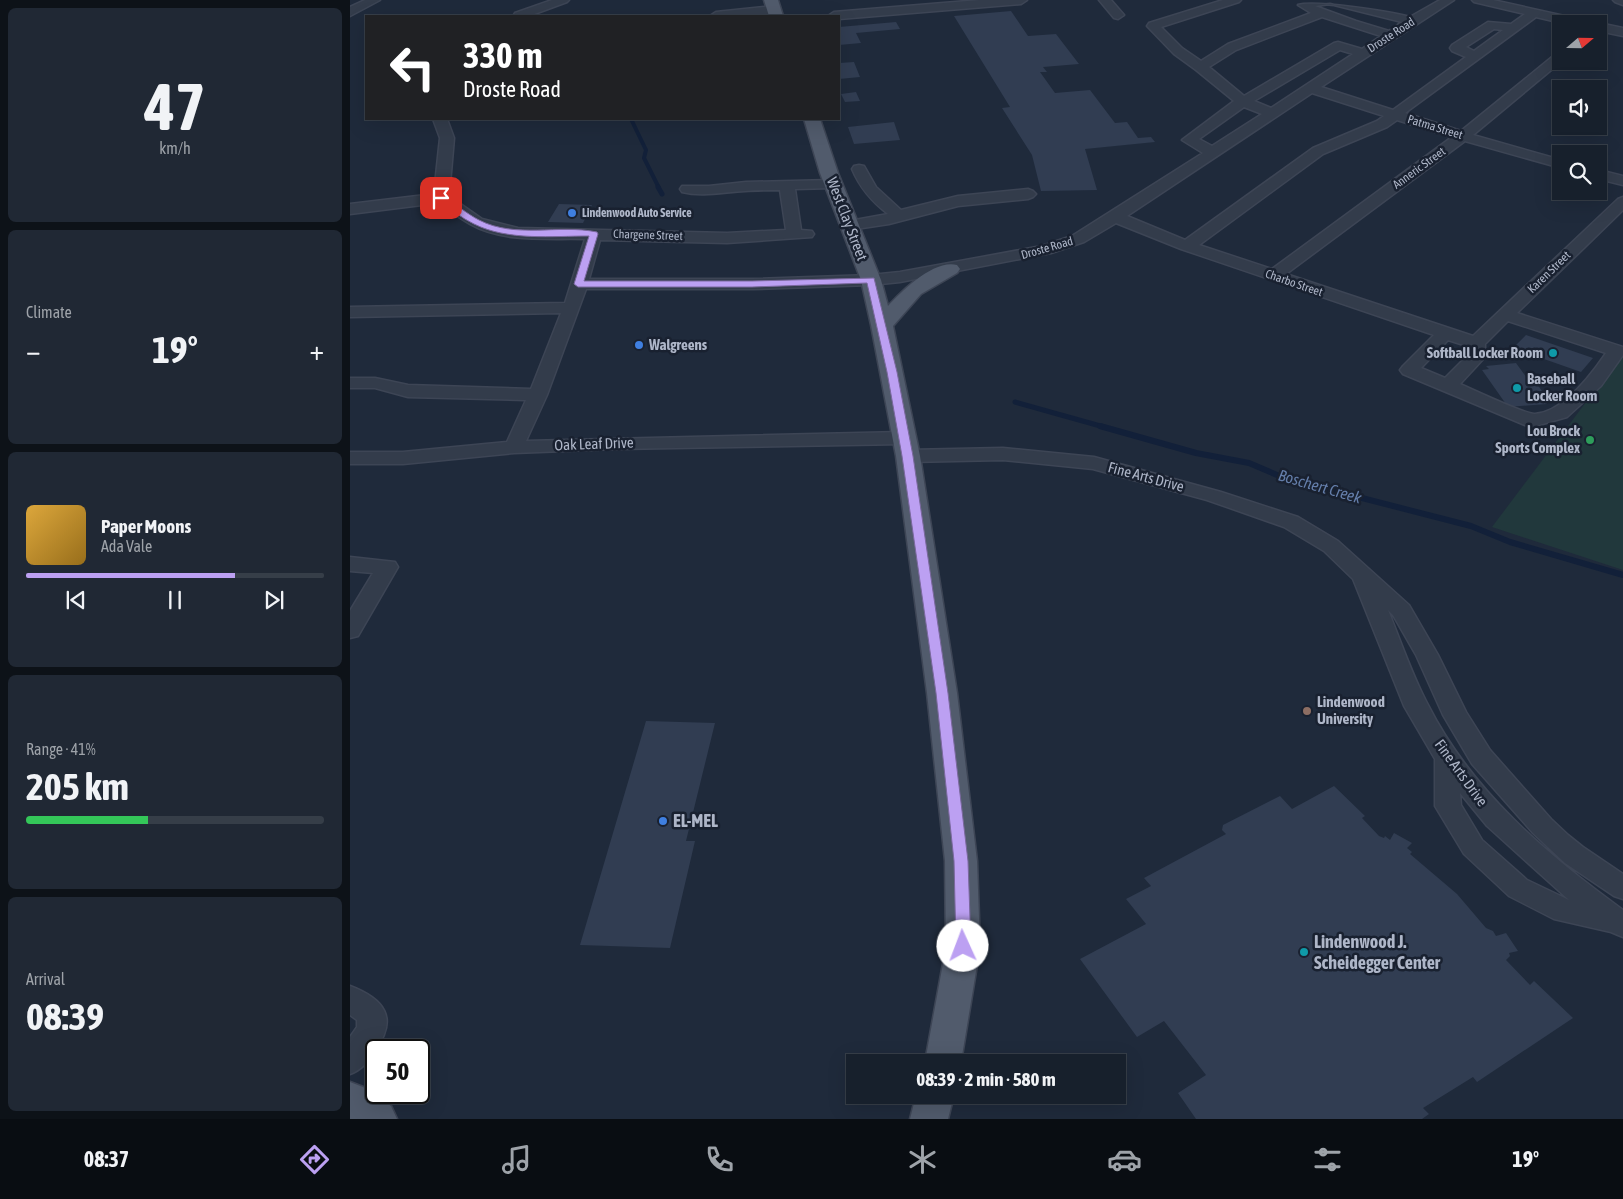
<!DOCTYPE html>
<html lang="en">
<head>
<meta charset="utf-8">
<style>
  body { margin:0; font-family:"Asap Condensed",sans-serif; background:#202834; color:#f1f3f6; height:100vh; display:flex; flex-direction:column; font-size:19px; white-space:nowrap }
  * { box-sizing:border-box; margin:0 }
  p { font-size:16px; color:#9ea3a9 }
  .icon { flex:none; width:28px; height:28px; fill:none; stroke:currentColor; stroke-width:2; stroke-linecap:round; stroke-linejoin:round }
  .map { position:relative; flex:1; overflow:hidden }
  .drawer { display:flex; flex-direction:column; gap:8px; padding:8px; background:#0d1218; width:350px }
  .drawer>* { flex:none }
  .guide { position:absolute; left:15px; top:15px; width:475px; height:105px; border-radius:0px; box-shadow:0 5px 20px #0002,0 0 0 1px #363e48; background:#202124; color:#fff; overflow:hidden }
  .needle { width:32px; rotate:70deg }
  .fabs { position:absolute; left:1202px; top:15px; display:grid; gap:10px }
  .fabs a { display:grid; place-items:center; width:55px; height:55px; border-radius:0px; background:#17202c; box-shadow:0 5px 20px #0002,0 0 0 1px #363e48; font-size:25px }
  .speed { position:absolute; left:15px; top:1039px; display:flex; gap:10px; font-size:25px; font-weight:700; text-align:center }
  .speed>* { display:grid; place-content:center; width:65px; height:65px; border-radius:50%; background:#17202c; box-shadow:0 5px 20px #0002,0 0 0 1px #363e48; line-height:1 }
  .speed .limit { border:2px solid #111; border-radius:8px; background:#fff; color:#111 }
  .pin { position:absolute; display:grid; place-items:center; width:42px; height:42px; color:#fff; margin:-21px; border-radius:10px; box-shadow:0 2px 8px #0006 }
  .me { position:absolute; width:55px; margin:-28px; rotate:358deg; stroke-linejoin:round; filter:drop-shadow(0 0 4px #0008) }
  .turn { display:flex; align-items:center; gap:18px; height:105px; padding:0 15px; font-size:22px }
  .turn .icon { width:65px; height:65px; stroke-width:2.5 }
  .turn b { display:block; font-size:35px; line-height:42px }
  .big { font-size:38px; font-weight:700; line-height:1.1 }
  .drawer .tile { flex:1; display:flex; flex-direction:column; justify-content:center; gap:8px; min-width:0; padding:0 18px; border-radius:8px; background:#202834 }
  .drawer .dial { align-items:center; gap:0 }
  .dial b { font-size:65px; line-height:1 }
  .song { display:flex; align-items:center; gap:15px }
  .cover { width:60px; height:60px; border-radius:8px; background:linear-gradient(135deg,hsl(40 70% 55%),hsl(40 70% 35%)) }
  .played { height:5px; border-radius:2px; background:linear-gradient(90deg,#bca0f2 70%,#363e48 70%) }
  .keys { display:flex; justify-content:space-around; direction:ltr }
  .heat { display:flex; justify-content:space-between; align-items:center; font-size:28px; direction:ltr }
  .charge { height:8px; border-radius:4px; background:linear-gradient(90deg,#34c759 41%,#363e48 0) }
  .trip { position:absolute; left:496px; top:1054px; width:280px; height:50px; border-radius:0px; background:#17202c; box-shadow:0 5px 20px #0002,0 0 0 1px #363e48; font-weight:700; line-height:50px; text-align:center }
  .dock { display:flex; height:80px; justify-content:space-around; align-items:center; background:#090d12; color:#9ea3a9 }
  .dock .icon { width:35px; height:35px }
  .dock .selected { color:#bca0f2 }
  .dock b { font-size:22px; color:#f1f3f6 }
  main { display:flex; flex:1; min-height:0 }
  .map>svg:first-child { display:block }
</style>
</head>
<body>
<main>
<section class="drawer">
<div class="tile dial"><b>47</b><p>km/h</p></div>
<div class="tile"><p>Climate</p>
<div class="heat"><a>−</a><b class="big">19°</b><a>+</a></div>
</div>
<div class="tile">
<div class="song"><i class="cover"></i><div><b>Paper Moons</b><p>Ada Vale</p></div></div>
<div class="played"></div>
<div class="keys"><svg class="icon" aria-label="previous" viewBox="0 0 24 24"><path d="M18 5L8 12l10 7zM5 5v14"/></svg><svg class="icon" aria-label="pause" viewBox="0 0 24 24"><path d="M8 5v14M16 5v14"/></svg><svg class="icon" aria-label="next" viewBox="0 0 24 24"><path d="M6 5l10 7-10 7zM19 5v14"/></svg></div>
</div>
<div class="tile"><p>Range · 41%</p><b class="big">205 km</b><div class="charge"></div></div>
<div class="tile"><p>Arrival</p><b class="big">08:39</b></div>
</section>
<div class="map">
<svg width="1273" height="1119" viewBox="0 0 1273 1119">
  <rect width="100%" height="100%" fill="#1f2a3b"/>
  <path fill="#21383c" d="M1273 353V570L1142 527Z"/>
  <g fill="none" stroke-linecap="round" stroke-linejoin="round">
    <path stroke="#122039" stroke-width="4" d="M281 119 296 150 294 158 309 188"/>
    <path stroke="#122039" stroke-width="5" d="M308 187 312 194
      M665 402 754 427"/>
    <path stroke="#122039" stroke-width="6" d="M750 426 846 453 899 463 934 478 1121 526 1160 542 1273 575"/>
  </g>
  <path fill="#313d52" d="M661 11 678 36 706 34 729 64 693 67 697 72H690L705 93 740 90 765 123 777 122 788 138 801 137 805 142 735 149 747 190 691 191 682 155 652 108 660 107 604 16Z
    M546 22 550 29 506 33 511 43 489 45V27Z
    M504 62 510 77 489 79V63Z
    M506 92 510 101 495 102 491 94Z
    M544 122 550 140 504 144 498 127Z
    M209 204 242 205 233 223 198 222Z
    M1176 335 1243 358 1231 372 1163 348Z
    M1166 363 1182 385 1187 384 1192 391H1188L1197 404 1158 407 1132 370 1139 369 1136 366Z
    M296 721 365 723 336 841H345L320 948 230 945Z
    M984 786 1015 816 1012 818 1029 836 1034 838 1035 836 1040 840 1044 833 1062 843 1057 848 1062 852 1060 854 1107 894 1136 928 1143 931 1146 936 1156 933 1168 951 1159 953 1160 956 1156 960 1180 985 1184 981 1223 1018 1127 1082 1123 1077 1073 1108 1079 1114 1072 1119H846L828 1093 856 1075 814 1021 787 1037 730 959 796 924 776 899 801 886 794 878 876 834 872 830 873 825 930 796 942 809Z"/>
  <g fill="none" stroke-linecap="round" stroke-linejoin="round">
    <defs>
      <path id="minor" d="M15 0H30L0 16V7Z
        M202 0H219L217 2 179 16H163L165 13Z
        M630 0H677L671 4 489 19V16H478L484 12Z
        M749 0H761L774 15 768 19 764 18Z
        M873 0H891L889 2 811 27 832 48 851 61 878 44 961 13 948 5C964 0 1039 11 1060 17L1090 0H1104L971 87 1043 110 1116 57 1102 51 1100 48 1102 45 1138 22 1161 24 1175 14 1124 2 1122 0H1143L1237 21 1239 24H1216L1186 17 1055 113 1111 131 1207 53 1211 52 1212 61 1123 135 1211 160V168L1115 141 936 274 1123 336 1268 199 1273 197V210L1167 313 1273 347V355L1251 386 1217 417 1182 427 1175 425 1053 374 1050 370 1053 366 1084 335 831 249 766 223 734 242 701 253 550 282 521 285 403 289H236L197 395 176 441 553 432 560 434 563 438 560 442 553 444 266 449 164 453 53 464H0V452H53L157 442 176 400 58 397 25 388H0V378H25L58 385 181 389 211 313 0 317V307L215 303 235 239C198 238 153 243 120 224 109 218 99 210 88 203L0 214V204L84 194 90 138 83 119H97L104 138 99 196 132 219 168 228 377 233 436 230 430 190C418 190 406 190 395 191 374 192 352 197 332 192L330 189 332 186H359L396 182 483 180 488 181 490 184 488 187 483 188 445 189 451 230 462 231 464 234 462 237 377 243 250 240 239 279H403L521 275 550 272 692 246 722 236 853 153 832 140 884 101 846 70 824 54 797 26 799 23ZM980 4 1052 22 1039 31 1006 21 965 6ZM972 17 1031 36 1012 49 988 42 984 43 894 96 859 67 886 50ZM1144 29 1153 30 1124 51 1116 47ZM990 50 1003 54 921 108 904 101ZM962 93 1034 116 1027 121 963 148 835 240 777 216ZM894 107 912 114 862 146 849 139ZM1047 120 1102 137 922 269 849 245 973 154 1037 127ZM1158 321 1256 353C1241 375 1213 412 1185 414 1177 415 1121 389 1110 384L1135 357V344ZM1098 340 1117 346V356L1095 378 1071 368Z
        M1263 0H1273V5L1265 2Z
        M424 6 428 7 430 10 428 13 398 16H360L366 12Z
        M1249 23 1273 28V36L1249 31 1247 24Z
        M509 165 514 166 526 187 551 210 608 196 678 189 683 191 686 194 683 197 678 199 608 206 539 224 499 230 494 228 491 225 494 222 538 214C521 201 510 188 502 169L504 166Z
        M1249 170 1273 176V185L1249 179Z
        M653 448 744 457 871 492 948 517 988 541 1059 605 1088 655 1116 712 1140 750 1201 819 1218 835 1233 847 1273 874V899L1264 896 1215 863 1200 849 1183 833 1122 764 1093 715 1066 655 1043 615 1038 610C1051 642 1062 675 1078 705 1121 790 1197 855 1273 910V937L1261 932 1204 919 1159 896 1114 854 1085 806V759L1054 706 1003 579 974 551 934 527 857 500 743 469 653 460 558 462 551 460 548 456 551 452 558 450ZM1110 793 1137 826 1219 900 1177 880 1132 840 1111 805Z
        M0 557 45 562 48 567 8 636 0 638V611L23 573 0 571Z
        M0 986C34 999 49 1018 25 1050 17 1062 13 1069 0 1074V1037L7 1027V1020L0 1015Z"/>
      <path id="major" d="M414 0H428L433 16H419Z
        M454 119H470L488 173 531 280 538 306C552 291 584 259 607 265L610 269 607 273 571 294 543 326 570 456 607 693 627 861 630 947 611 1062H575L596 947 595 861 577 693 546 456 521 325 511 280 470 173Z
        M0 1082 13 1087 41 1106 47 1119H0Z
        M566 1095H604L598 1119H560Z"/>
    </defs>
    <use href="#minor" stroke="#3d4555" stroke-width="3"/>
    <use href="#major" stroke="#3d4555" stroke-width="3"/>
    <use href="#minor" fill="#333c4b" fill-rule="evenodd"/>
    <use href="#major" fill="#515b6c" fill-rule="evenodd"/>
  </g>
  <path fill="#bca0f2" stroke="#7a689d" d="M88 196H94C106 204 117 214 129 220 166 239 208 224 247 232L248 234 234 281H402L524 278 547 372 563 456 598 693 618 861 621 946 618 951 613 953 608 951 606 946 604 861 586 693 552 456 537 372 517 283 402 287H228L224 284 239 236C202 236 158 241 124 224 111 218 100 208 88 200Z"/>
  <g fill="#3f7fe0" stroke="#192130" stroke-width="2">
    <circle cx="222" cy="213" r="5"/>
    <circle cx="289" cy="345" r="5"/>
    <circle cx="313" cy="821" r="5"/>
  </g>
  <g fill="#0f9aa8" stroke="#192130" stroke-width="2">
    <circle cx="1203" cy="353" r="5"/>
    <circle cx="1167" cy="388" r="5"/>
    <circle cx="954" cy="952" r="5"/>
  </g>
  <circle fill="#2e9e5b" stroke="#192130" stroke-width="2" cx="1240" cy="440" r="5"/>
  <circle fill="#8d6e63" stroke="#192130" stroke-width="2" cx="957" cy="711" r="5"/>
  <g text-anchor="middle" stroke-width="5" stroke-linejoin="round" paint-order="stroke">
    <g font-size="12" fill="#aeb6c8" stroke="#192130">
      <text transform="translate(1041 35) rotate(-33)" y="4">Droste Road</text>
      <text transform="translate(1085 127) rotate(17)" y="4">Patma Street</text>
      <text transform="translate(1069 168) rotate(-36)" y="4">Anneric Street</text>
      <text transform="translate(298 235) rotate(2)" y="4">Chargene Street</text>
      <text transform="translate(697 248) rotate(-16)" y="4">Droste Road</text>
      <text transform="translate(1199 272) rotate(-44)" y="4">Karen Street</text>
      <text transform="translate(944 283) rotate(19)" y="4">Charbo Street</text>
    </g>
    <g font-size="12" font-weight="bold" fill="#aeb6c8" stroke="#192130" text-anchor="start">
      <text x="232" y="217">Lindenwood Auto Service</text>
    </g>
    <g font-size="15" fill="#aeb6c8" stroke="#192130">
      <text transform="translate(497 219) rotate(69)" y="5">West Clay Street</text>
      <text transform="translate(244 444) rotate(-2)" y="5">Oak Leaf Drive</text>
      <text transform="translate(796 477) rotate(15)" y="5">Fine Arts Drive</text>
      <text transform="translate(1111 773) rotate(54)" y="5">Fine Arts Drive</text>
    </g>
    <g font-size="15" font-weight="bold" fill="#aeb6c8" stroke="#192130" text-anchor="start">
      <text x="299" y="350">Walgreens</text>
      <text x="1193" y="358" text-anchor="end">Softball Locker Room</text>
      <text x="1177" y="384">Baseball<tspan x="1177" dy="17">Locker Room</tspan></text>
      <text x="1230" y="436" text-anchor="end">Lou Brock<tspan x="1230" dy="17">Sports Complex</tspan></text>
      <text x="967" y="707">Lindenwood<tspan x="967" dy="17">University</tspan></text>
    </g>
    <g font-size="16" font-style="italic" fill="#647eaa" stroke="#192130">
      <text transform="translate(970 486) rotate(16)" y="6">Boschert Creek</text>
    </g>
    <g font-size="18" font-weight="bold" fill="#aeb6c8" stroke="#192130" text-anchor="start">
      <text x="323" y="827">EL-MEL</text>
      <text x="964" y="948">Lindenwood J.<tspan x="964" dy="21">Scheidegger Center</tspan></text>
    </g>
  </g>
</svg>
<div class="fabs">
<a><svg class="needle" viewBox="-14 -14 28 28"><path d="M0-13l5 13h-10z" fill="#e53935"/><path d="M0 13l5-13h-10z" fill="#9ea3a9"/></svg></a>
<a><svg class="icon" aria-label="sound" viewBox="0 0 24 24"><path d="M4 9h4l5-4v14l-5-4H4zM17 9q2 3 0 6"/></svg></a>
<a><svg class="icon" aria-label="search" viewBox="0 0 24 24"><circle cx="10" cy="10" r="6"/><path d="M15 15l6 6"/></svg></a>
</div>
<div class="speed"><div class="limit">50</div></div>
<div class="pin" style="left:91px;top:198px;background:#d93025"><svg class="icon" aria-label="arrive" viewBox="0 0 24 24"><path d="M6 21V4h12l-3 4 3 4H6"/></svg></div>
<svg class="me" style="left:613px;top:946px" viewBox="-20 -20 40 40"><circle r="19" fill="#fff"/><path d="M0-13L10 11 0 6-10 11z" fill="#bca0f2"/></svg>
<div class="trip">08:39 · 2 min · 580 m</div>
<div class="guide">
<div class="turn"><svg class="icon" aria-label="left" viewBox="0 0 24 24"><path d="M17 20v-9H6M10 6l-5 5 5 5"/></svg><div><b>330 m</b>Droste Road</div></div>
</div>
</div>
</main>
<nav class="dock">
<b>08:37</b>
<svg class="icon selected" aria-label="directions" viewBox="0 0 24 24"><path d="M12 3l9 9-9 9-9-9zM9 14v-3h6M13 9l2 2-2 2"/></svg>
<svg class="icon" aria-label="music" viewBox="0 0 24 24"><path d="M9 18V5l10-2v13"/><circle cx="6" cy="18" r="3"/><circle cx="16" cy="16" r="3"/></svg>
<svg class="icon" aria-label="phone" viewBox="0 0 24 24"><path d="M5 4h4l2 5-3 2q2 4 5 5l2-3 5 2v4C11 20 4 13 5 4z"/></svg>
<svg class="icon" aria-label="climate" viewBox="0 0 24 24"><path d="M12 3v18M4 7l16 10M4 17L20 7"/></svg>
<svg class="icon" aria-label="car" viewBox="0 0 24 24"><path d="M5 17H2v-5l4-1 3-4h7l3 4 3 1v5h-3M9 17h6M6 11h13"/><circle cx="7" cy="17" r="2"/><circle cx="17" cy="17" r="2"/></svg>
<svg class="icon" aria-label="filters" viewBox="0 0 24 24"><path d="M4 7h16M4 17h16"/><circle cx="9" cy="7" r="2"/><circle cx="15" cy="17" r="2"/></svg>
<b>19°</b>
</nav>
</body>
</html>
